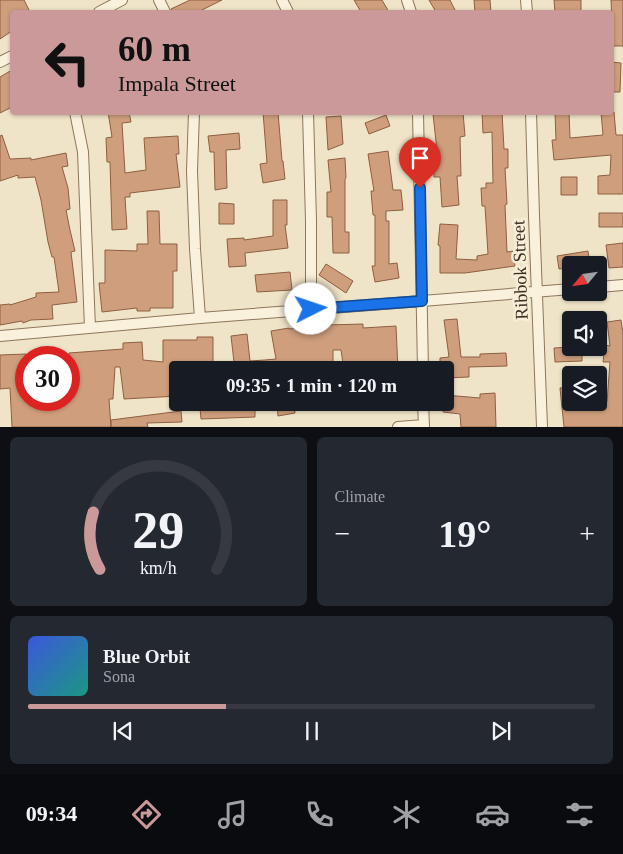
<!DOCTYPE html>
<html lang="en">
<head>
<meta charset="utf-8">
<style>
  body { margin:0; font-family:Georgia,serif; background:#242831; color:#f1f3f6; height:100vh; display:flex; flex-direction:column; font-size:19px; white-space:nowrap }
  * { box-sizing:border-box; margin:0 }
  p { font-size:16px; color:#9ea1a6 }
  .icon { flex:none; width:28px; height:28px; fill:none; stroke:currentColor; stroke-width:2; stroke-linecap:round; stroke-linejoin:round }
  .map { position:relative; height:427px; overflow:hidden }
  .sheet { display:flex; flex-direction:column; gap:10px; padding:10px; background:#0d0f14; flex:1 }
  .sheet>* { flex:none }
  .hud { position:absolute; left:10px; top:10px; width:604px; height:105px; border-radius:5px; box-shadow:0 1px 4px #0004; background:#cc999b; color:#111; overflow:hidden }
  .needle { width:32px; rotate:241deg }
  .tools { position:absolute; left:562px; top:256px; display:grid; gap:10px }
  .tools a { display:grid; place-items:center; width:45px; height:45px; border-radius:5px; background:#171b24; box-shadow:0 1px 4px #0004; font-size:25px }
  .speed { position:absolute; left:15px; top:346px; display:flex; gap:10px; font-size:25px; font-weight:700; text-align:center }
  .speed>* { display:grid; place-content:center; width:65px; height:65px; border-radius:50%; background:#171b24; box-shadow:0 1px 4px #0004; line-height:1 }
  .speed .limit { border:8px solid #d22; background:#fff; color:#111 }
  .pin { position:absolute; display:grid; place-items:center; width:42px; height:42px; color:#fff; margin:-51px -21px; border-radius:50% 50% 50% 0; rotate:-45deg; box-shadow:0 0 5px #0007 }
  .pin .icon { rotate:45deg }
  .me { position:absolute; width:55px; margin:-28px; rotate:86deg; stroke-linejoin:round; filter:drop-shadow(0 0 4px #0008) }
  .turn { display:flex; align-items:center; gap:18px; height:105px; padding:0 25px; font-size:22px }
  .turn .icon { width:65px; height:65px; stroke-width:2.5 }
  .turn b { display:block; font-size:35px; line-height:42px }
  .big { font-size:38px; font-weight:800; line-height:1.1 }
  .sheet .widget { flex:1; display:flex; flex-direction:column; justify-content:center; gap:8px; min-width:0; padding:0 18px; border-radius:8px; background:#242831 }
  .sheet .dial { align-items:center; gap:0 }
  .dial svg { height:130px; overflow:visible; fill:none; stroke:#363941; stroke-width:7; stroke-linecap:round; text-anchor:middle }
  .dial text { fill:#f1f3f6; stroke:none }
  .song { display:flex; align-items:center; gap:15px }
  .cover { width:60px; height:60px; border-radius:8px; background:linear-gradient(135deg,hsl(230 70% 55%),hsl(170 70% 35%)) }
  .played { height:5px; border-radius:2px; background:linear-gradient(90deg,#cc999b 35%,#363941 35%) }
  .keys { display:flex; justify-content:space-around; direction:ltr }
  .heat { display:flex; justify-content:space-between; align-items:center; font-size:28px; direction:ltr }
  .sheet .tiles { flex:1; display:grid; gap:10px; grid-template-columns:1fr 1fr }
  .widget:last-child { grid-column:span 2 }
  .trip { position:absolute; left:169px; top:361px; width:285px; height:50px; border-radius:5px; background:#171b24; box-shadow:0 1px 4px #0004; font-weight:800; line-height:50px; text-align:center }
  .tab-bar { display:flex; height:80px; justify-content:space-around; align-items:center; background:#090b0e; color:#9ea1a6 }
  .tab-bar .icon { width:35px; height:35px }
  .tab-bar .on { color:#cc999b }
  .tab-bar b { font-size:22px; color:#f1f3f6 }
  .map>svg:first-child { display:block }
</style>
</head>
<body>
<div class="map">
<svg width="623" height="427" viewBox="0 0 623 427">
  <rect width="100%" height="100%" fill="#f0e4c8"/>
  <path fill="#cf9f7d" stroke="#8d5f41" d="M0 0H24L30 12H12V31L0 39Z
    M190 0H222L198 12H172L171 9Z
    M354 0H382L389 12H361Z
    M429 0H450L456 12H436Z
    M474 0H490L491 12H475Z
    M554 0H581V12H555Z
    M611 0H623V46H613Z
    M611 62 621 63 620 92H611Z
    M12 70V107L0 113V77Z
    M108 112H129L131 122 122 123 125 173 146 170 144 138 178 136 179 154H176L180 187 130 193V197H125L127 229 112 230 110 162H107L106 138 112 137Z
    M263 112H278L282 161H283L285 179 263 183 260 164 267 163Z
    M451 112H463L465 136 460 137 461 176H457L459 205 442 207 440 177H434L433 151H437L433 114Z
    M482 112H502L504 149H508V168H505L507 204 505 205 507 252 513 251 515 266 465 273H440V246L438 245 440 224 458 225 456 259 477 260V256L488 254 485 206H482L481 188H486V183H493L492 132 483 133Z
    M555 112H569L570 138 603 135 601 112H614L616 135H623V194H598V176L610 175 611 155 554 160 552 140H556Z
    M386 115 390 126 369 134 365 123Z
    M341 116 343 144 328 150 326 117Z
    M239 133 240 149 226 150 227 188 215 190 214 152H210L208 136Z
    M2 135 10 159 31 158V160L66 153 68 166 62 167 68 188 70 209 66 210 70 230 75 251 71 252 77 302 52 305 53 319 31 320 23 323 22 321 0 325V305L10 304V305L36 297V293L59 292 54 257H52L48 242 41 200 35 177 18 178V175L0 181V136Z
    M388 151 393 190H401L403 210 386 211V221H389V264L397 263 399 278 375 282 372 266H375V215H373L371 191H374L368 154Z
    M345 158 346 178 345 179V232H349V253H333L332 217H327V192H331L328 160Z
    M561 177H577V195H561Z
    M273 200H287V225H285L288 248 245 253 246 266 229 267 227 239 244 238V240L273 236Z
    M219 203 234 204V224H219Z
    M147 211H159L160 244H177V271H173V308H150V311H137V308L102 312 99 283H105V250L137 251V244H148Z
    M599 213H623V227H599Z
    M623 243V267L609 268 606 245Z
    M588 251 590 265H571V268L559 269 557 256Z
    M326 264 353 281 346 293 319 275Z
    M290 272 292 290 257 292 255 275Z
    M457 319 461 357H480V354L506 353 507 366 469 367V377L445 378V370H440V358L449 357 444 320Z
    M621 320 623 334V427H564L560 388 571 387V402H607L610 362H603L605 345 610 346 607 322Z
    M363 324V328L396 326 398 370H344L341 350H333V370H323V365L295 367 273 370H232V362H234L231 336 247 334 250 361 265 360 276 359 271 331 289 328V329L327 325Z
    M197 337H213V370H178V396L124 399 120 367H115L113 399H109L111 427H12L10 388 0 389V355L26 354V402L49 400H69V353L123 349V343L142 342 143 360 163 362V340H197Z
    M571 347 582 348V361L555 362 554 348Z
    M495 393 496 427H461L460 414 443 412 444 402H445V395L480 398V394Z
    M294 402 295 413 278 416 277 405Z
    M255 404V417L201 419 200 408Z
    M181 411 182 422 147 423 148 427H111V420Z"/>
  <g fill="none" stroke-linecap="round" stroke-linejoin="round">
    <defs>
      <path id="minor" d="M159 0 165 12
        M282 0 288 12
        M407 0 411 12
        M526 0 527 12
        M99 12 122 0
        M0 62 12 56
        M75 112 83 152 90 328
        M194 112 192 171 195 249 200 318
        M308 112 311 221V309
        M418 112 423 370
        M531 112 534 216 542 427
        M599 287 623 285
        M0 336 200 318 422 301 571 289
        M423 402 424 427
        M398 427 424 425"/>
    </defs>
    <use href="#minor" stroke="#8d765c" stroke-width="12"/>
    <use href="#minor" stroke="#faf1dc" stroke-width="10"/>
  </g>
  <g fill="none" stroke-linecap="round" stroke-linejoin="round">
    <defs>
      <path id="route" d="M311 309 422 301 420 188"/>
    </defs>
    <use href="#route" stroke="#114b97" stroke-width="12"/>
    <use href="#route" stroke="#1a73e8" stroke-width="9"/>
  </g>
  <g text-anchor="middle" stroke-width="5" stroke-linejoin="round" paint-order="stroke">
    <g font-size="18" fill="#3d2e20" stroke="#f7eed8">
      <text transform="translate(520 270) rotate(-92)" y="6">Ribbok Street</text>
    </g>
  </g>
</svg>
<div class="tools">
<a><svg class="needle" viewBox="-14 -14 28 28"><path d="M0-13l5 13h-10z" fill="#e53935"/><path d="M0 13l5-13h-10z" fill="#9ea1a6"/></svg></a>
<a><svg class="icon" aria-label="sound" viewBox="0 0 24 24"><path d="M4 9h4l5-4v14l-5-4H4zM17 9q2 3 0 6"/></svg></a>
<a><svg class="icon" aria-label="layers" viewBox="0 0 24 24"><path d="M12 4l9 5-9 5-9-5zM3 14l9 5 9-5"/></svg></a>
</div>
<div class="speed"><div class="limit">30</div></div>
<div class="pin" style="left:420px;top:188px;background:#d93025"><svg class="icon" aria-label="arrive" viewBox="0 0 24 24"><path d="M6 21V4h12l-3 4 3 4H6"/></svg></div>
<svg class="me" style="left:311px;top:309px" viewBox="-20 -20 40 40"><circle r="19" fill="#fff"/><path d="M0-13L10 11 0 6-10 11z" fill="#1a73e8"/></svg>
<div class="trip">09:35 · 1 min · 120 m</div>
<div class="hud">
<div class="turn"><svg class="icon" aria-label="left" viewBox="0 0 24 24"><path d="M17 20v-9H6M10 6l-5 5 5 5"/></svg><div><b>60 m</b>Impala Street</div></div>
</div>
</div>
<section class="sheet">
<div class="tiles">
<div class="widget dial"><svg viewBox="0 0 100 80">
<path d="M14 69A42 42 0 1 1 86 69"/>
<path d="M14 69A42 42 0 0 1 10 34" stroke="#cc999b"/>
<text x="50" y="56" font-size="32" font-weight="700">29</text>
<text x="50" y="72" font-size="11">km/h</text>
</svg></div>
<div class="widget"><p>Climate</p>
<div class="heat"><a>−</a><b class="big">19°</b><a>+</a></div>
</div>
<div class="widget">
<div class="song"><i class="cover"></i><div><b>Blue Orbit</b><p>Sona</p></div></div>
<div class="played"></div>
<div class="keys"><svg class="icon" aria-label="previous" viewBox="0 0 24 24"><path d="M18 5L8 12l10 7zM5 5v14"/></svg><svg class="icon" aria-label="pause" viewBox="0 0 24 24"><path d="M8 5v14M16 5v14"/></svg><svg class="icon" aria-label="next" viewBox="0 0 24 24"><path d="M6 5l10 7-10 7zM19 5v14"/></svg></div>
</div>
</div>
</section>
<nav class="tab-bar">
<b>09:34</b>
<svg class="icon on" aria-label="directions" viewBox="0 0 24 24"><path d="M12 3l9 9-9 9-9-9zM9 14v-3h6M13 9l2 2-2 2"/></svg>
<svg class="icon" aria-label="music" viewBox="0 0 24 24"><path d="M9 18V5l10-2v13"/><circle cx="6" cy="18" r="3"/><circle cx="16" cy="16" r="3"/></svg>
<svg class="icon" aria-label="phone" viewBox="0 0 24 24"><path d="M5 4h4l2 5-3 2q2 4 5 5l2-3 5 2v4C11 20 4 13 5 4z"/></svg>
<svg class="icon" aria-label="climate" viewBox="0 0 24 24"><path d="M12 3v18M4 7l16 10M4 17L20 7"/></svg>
<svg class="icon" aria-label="car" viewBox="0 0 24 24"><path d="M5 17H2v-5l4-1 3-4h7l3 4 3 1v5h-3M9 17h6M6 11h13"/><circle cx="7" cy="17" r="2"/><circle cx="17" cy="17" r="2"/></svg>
<svg class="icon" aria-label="filters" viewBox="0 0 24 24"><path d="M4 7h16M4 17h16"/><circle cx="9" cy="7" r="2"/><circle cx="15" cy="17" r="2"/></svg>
</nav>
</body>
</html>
